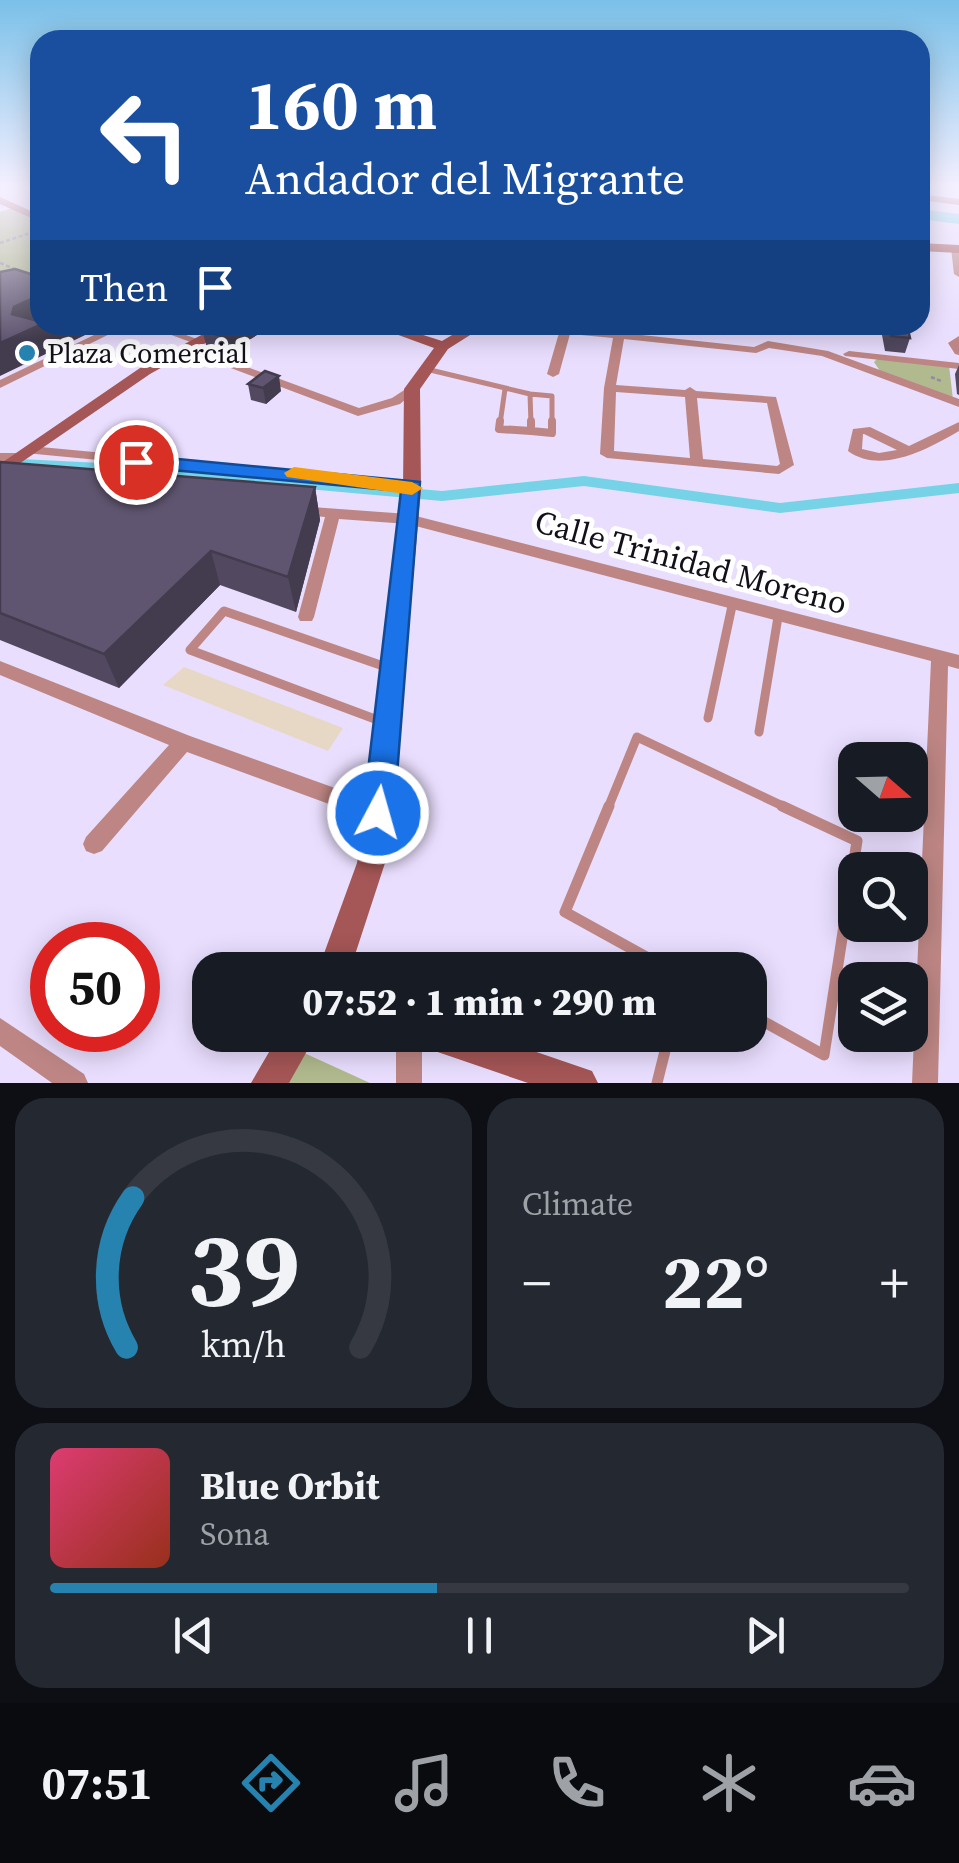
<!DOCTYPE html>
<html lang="en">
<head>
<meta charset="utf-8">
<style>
  body { margin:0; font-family:"Source Serif 4",serif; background:#242831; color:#f1f3f6; height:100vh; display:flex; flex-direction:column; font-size:38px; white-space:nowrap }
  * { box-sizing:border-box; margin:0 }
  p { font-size:32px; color:#9ea1a6 }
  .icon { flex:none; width:55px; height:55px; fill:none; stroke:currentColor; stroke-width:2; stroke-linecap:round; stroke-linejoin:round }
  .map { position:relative; height:1083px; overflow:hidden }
  .sheet { display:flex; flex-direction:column; gap:15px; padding:15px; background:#0d0f14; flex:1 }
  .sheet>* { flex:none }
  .guide { position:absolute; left:30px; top:30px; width:900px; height:305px; border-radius:30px; box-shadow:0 5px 25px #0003; background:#1a4fa0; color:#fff; overflow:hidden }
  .needle { width:65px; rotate:110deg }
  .buttons { position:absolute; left:838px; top:742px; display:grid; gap:20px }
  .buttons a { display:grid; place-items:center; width:90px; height:90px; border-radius:20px; background:#171b24; box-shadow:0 5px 25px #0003; font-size:50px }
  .speed { position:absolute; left:30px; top:922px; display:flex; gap:20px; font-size:50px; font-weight:700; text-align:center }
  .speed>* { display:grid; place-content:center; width:130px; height:130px; border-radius:50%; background:#171b24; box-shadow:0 5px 25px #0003; line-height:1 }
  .speed .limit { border:15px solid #d22; background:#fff; color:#111 }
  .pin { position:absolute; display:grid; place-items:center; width:85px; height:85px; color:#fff; margin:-42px; border:5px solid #fff; border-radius:50%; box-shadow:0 2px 10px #0007 }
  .me { position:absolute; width:110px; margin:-55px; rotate:6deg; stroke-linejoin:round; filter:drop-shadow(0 0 8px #0008) }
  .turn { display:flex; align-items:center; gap:35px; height:210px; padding:0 50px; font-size:45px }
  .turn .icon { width:130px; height:130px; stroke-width:2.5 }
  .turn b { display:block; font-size:70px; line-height:85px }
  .then { display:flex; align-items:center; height:95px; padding:0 50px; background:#0003; gap:20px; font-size:38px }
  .big { font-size:75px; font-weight:800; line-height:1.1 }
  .sheet .tile { flex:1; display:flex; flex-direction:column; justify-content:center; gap:15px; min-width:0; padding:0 35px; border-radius:30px; background:#242831 }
  .sheet .dial { align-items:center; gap:0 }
  .dial svg { height:260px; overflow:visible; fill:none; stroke:#363941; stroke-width:7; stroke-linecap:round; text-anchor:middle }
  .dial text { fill:#f1f3f6; stroke:none }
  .song { display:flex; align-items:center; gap:30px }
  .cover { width:120px; height:120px; border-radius:15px; background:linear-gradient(135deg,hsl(340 70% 55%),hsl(10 70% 35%)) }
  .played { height:10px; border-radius:5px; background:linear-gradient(90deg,#2682af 45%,#363941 45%) }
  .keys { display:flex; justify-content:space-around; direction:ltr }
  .heat { display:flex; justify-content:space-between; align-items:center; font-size:55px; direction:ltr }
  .sheet .tiles { flex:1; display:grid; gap:15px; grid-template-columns:1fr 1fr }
  .tile:last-child { grid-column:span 2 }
  .trip { position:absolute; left:192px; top:952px; width:575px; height:100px; border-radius:30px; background:#171b24; box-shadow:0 5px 25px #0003; font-weight:800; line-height:100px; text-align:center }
  .tab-bar { display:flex; height:160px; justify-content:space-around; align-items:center; background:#090b0e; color:#9ea1a6 }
  .tab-bar .icon { width:70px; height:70px }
  .tab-bar .active { color:#2682af }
  .tab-bar b { font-size:45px; color:#f1f3f6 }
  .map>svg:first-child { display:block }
</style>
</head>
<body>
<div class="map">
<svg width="959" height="1083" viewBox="0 0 959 1083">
  <rect width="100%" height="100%" fill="#e9defe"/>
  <path fill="#e7d8c5" d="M184 667 343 728 328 751 163 685Z"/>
  <path fill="#b1b98e" d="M15 207 40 219V284L0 294V212Z
    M878 358 949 365 953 400 880 371 874 362Z
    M291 1047 370 1083H272Z"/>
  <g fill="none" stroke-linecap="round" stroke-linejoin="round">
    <path fill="#76d2e7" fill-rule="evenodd" d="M0 458 162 466 442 491 584 476 780 503 959 483V493L780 513 584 486 442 501 162 476 0 468Z"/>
    <path fill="#76d2e7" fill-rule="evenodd" d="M920 209 959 214V224L920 219Z"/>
    <path stroke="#928ba2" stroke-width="2.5" stroke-dasharray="4 2.5" stroke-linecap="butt" d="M0 243 39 230
      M0 263 17 270
      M931 377 941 381"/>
    <path stroke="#bd8684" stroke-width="5" d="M426 369 530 394 531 424
      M530 394 552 396V424
      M500 424 505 389"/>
    <path stroke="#bd8684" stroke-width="8" d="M500 421 499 429 531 431V421
      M531 431 552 433V421"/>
    <path stroke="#bd8684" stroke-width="9" d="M708 718 732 606
      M383 722 190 650 224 611 389 668
      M759 732 778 617
      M608 808 637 737 787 808"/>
    <path stroke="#bd8684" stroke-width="11" d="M609 806 565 912 670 970
      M750 1014 824 1055 857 841 782 806
      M657 1083 669 1035"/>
    <path fill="#bd8684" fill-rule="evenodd" d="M955 245 959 247V277L954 274 951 248Z
      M115 325H128L0 388V380Z
      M144 325H159L205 342 196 344Z
      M513 325H548L754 347 768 341 828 351 959 399V407L822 356 769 348 756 353 624 339 616 385 685 390 690 387 696 391 776 397 794 465 779 474 607 458 600 454 604 388 613 338 570 334 559 374 553 377 547 374 559 333 518 328ZM616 392 685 397 690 458 614 451ZM697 398 767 403 780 464 777 466 703 459Z
      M959 336V355L955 354 948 343Z
      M187 345 359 408 392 398 412 385 418 389 400 404 358 416 183 350V346Z
      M849 351 959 363V369L845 356 843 354Z
      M959 422V431C928 449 881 475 848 451L853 429 870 427 909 446ZM863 434H864L897 450 879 453 862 449Z
      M30 446 412 482 419 486 412 490 25 453 23 450Z
      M0 453H19L26 457 19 461H0Z
      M298 506 408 514 959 655V669L948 666 938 1083H912L931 661 408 524 339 519 314 617 312 621H300L298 617 325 517 293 514 291 511Z
      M0 661 190 736 385 806 388 813 385 820 378 822 187 752 102 851 94 854 86 851 83 844 86 837 169 745 0 675Z
      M0 1018 84 1074 88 1083H52L0 1046Z
      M396 1035H422V1083H396Z"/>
    <path fill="#a55656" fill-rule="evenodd" d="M920 194 959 199V205L920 200Z
      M0 197 40 215V222L0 204Z
      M920 243 959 245V253L920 251Z
      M220 325H238L150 374 0 477V464L140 368Z
      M371 325H392L442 341 469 325H486L448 349 420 389 421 490 392 813 385 863 350 970H318L357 863 364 813 403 490 404 389 434 348Z
      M279 1035H316L289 1083H251Z
      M418 1035H487L592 1071 598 1083H528L423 1047Z"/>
  </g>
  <path fill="#524960" d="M274 325 225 354 207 348 202 330Z
    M886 325H907L910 338 905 353 885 351 882 335Z
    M959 365V395L957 394 955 374Z
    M248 384 281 391 266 404 251 400Z
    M0 462 315 487 320 520 296 612 220 585 119 688 0 640Z"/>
  <path fill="#423c4e" d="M40 295V325H106L0 376V343L14 307Z
    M240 325H274L225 354 221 336Z
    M279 376 281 391 266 404 263 388Z
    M315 487 320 520 296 612 288 577Z
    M211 551 220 585 119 688 104 654Z"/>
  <path fill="#5f5570" stroke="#423c4e" stroke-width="2.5" d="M15 269 40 277V295L14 307 12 314 38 321 40 320V325L0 343V272Z
    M212 325H240L221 336 202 330Z
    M888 325H907L910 338 891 336Z
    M265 371 279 376 263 388 248 384Z
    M0 462 315 487 288 577 211 551 104 654 0 613Z"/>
  <linearGradient id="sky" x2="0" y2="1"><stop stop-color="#7ac0e8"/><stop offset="0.55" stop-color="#f5f0ff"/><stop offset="1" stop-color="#f5f0ff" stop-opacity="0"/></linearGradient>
  <rect width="959" height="340" fill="url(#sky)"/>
  <path fill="#1a73e8" stroke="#114b97" stroke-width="2.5" d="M136 455 420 482 394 813 389 823 378 827 367 823 363 813 401 491 129 466V457Z"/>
  <path fill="#f59e0b" d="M294 467 412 482 423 488 412 495 287 477 284 473Z"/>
  <circle fill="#2682af" stroke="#fff" stroke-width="4" cx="27" cy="353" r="10"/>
  <g text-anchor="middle" stroke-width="10" stroke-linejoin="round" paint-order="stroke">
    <g font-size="28" fill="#13101a" stroke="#fff" text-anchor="start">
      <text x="47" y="363">Plaza Comercial</text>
    </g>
    <g font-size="32" fill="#13101a" stroke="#fff">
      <text transform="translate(691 562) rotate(15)" y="11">Calle Trinidad Moreno</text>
    </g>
  </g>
</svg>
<div class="buttons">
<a><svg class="needle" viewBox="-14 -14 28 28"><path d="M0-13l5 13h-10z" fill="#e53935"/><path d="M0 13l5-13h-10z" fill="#9ea1a6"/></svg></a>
<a><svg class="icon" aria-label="search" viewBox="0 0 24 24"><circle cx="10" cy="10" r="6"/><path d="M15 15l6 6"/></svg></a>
<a><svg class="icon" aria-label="layers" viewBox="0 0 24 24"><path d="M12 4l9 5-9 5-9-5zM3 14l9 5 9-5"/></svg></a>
</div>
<div class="speed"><div class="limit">50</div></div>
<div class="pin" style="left:136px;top:462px;background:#d93025"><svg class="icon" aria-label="arrive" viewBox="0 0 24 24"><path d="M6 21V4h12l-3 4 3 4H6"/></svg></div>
<svg class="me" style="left:378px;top:813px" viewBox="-20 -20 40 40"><circle r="17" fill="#1a73e8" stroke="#fff" stroke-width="3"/><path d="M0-11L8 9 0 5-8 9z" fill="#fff"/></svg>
<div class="trip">07:52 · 1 min · 290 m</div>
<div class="guide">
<div class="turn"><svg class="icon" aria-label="left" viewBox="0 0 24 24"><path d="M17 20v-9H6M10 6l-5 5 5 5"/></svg><div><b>160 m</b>Andador del Migrante</div></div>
<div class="then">Then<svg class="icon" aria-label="arrive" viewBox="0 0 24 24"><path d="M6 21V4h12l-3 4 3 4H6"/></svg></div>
</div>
</div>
<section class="sheet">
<div class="tiles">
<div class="tile dial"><svg viewBox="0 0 100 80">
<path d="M14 69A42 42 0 1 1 86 69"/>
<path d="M14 69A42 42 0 0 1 16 23" stroke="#2682af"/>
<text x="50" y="56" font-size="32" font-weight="700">39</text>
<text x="50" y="72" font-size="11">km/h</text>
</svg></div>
<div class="tile"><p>Climate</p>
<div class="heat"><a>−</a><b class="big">22°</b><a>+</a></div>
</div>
<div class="tile">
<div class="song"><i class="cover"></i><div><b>Blue Orbit</b><p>Sona</p></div></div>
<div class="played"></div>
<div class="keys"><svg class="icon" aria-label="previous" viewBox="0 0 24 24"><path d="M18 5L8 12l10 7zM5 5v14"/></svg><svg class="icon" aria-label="pause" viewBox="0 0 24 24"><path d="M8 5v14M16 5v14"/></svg><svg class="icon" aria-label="next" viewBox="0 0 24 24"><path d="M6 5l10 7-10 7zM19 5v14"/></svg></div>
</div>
</div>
</section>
<nav class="tab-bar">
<b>07:51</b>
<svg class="icon active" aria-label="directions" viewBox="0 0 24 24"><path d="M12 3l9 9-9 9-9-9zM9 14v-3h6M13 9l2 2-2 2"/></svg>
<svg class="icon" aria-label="music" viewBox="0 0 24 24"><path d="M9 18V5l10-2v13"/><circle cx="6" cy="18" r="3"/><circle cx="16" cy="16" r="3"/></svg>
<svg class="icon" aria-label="phone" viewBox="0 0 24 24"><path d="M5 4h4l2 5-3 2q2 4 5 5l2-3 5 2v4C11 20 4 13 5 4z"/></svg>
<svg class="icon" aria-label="climate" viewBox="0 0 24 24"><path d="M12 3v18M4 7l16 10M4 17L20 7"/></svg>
<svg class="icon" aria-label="car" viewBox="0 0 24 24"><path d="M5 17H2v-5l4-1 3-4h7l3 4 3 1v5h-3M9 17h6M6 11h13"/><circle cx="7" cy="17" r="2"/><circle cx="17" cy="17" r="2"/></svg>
</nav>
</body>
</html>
